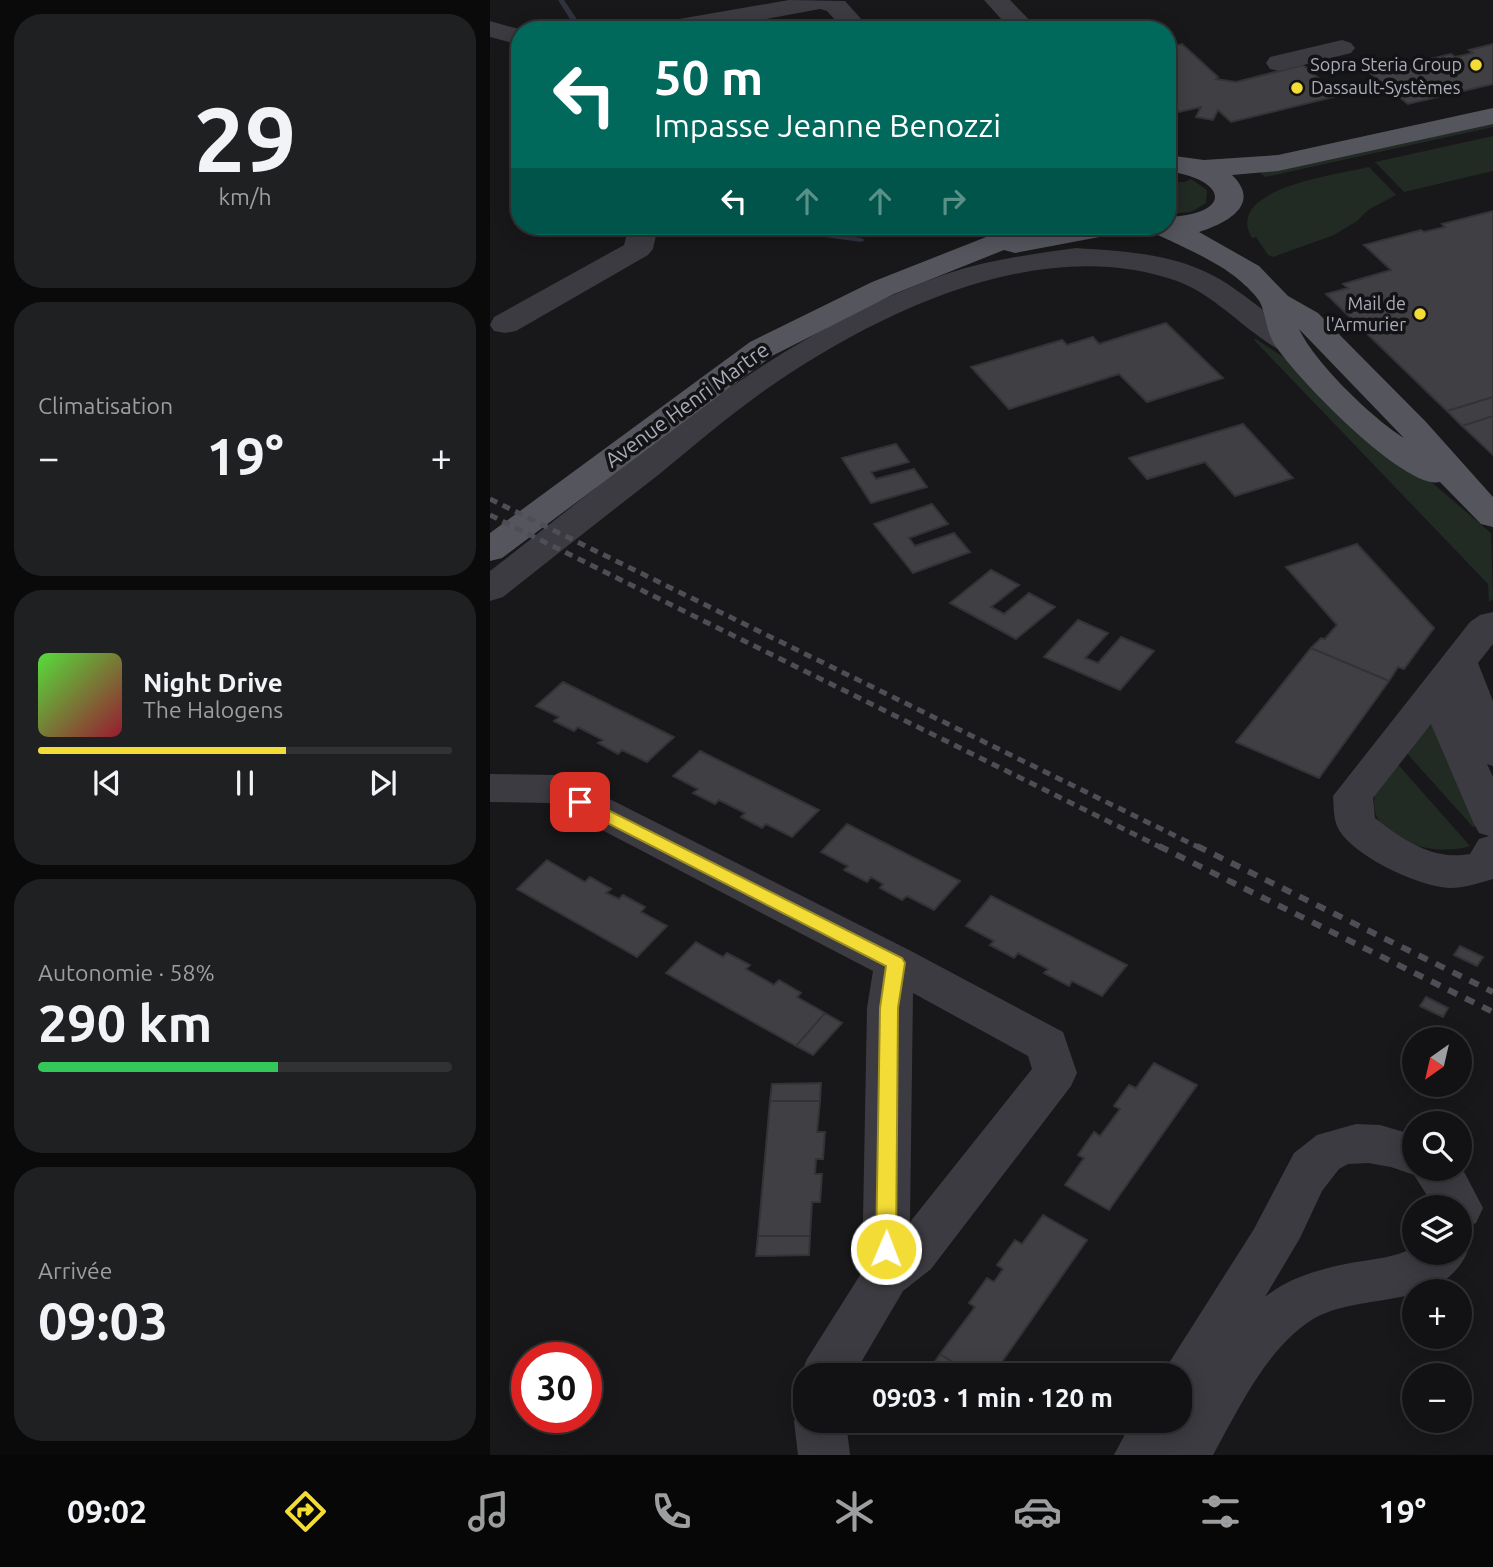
<!DOCTYPE html>
<html lang="fr">
<head>
<meta charset="utf-8">
<style>
  body { margin:0; font-family:Ubuntu,sans-serif; background:#1f2022; color:#f1f3f6; height:100vh; display:flex; flex-direction:column; font-size:26px; white-space:nowrap }
  * { box-sizing:border-box; margin:0 }
  p { font-size:23px; color:#9c9ea0 }
  .icon { flex:none; width:38px; height:38px; fill:none; stroke:currentColor; stroke-width:2; stroke-linecap:round; stroke-linejoin:round }
  .map { position:relative; flex:1; overflow:hidden }
  .panel { display:flex; flex-direction:column; gap:14px; padding:14px; background:#0a0a0b; width:490px }
  .panel>* { flex:none }
  .banner { position:absolute; left:21px; top:21px; width:665px; height:214px; border-radius:28px; box-shadow:0 4px 18px #0003,0 0 0 2px #313234; background:#00695c; color:#fff; overflow:hidden }
  .needle { width:46px; rotate:214deg }
  .tools { position:absolute; left:912px; top:1027px; display:grid; gap:14px }
  .tools a { display:grid; place-items:center; width:70px; height:70px; border-radius:50%; background:#121214; box-shadow:0 4px 18px #0003,0 0 0 2px #313234; font-size:35px }
  .speed { position:absolute; left:21px; top:1342px; display:flex; gap:14px; font-size:35px; font-weight:700; text-align:center }
  .speed>* { display:grid; place-content:center; width:91px; height:91px; border-radius:50%; background:#121214; box-shadow:0 4px 18px #0003,0 0 0 2px #313234; line-height:1 }
  .speed .limit { border:10px solid #d22; background:#fff; color:#111 }
  .pin { position:absolute; display:grid; place-items:center; width:60px; height:60px; color:#fff; margin:-30px; border-radius:14px; box-shadow:0 4px 10px #0006 }
  .me { position:absolute; width:77px; margin:-38px; rotate:1deg; stroke-linejoin:round; filter:drop-shadow(0 0 5px #0008) }
  .turn { display:flex; align-items:center; gap:24px; height:147px; padding:0 28px; font-size:32px }
  .turn .icon { width:91px; height:91px; stroke-width:2.5 }
  .turn b { display:block; font-size:49px; line-height:60px }
  .lanes { display:flex; align-items:center; height:66px; padding:0 28px; background:#0003; justify-content:center; gap:35px; direction:ltr }
  .lanes .off { opacity:.35 }
  .big { font-size:52px; font-weight:700; line-height:1.1 }
  .panel .tile { flex:1; display:flex; flex-direction:column; justify-content:center; gap:10px; min-width:0; padding:0 24px; border-radius:28px; background:#1f2022 }
  .panel .dial { align-items:center; gap:0 }
  .dial b { font-size:91px; line-height:1 }
  .song { display:flex; align-items:center; gap:21px }
  .cover { width:84px; height:84px; border-radius:10px; background:linear-gradient(135deg,hsl(110 70% 55%),hsl(350 70% 35%)) }
  .played { height:7px; border-radius:4px; background:linear-gradient(90deg,#f4dc36 60%,#313234 60%) }
  .keys { display:flex; justify-content:space-around; direction:ltr }
  .heat { display:flex; justify-content:space-between; align-items:center; font-size:38px; direction:ltr }
  .charge { height:10px; border-radius:5px; background:linear-gradient(90deg,#34c759 58%,#313234 0) }
  .trip { position:absolute; left:303px; top:1363px; width:399px; height:70px; border-radius:28px; background:#121214; box-shadow:0 4px 18px #0003,0 0 0 2px #313234; font-weight:700; line-height:70px; text-align:center }
  .tab-bar { display:flex; height:112px; justify-content:space-around; align-items:center; background:#070708; color:#9c9ea0 }
  .tab-bar .icon { width:49px; height:49px }
  .tab-bar .active { color:#f4dc36 }
  .tab-bar b { font-size:32px; color:#f1f3f6 }
  main { display:flex; flex:1; min-height:0 }
  .map>svg:first-child { display:block }
</style>
</head>
<body>
<main>
<section class="panel">
<div class="tile dial"><b>29</b><p>km/h</p></div>
<div class="tile"><p>Climatisation</p>
<div class="heat"><a>−</a><b class="big">19°</b><a>+</a></div>
</div>
<div class="tile">
<div class="song"><i class="cover"></i><div><b>Night Drive</b><p>The Halogens</p></div></div>
<div class="played"></div>
<div class="keys"><svg class="icon" aria-label="previous" viewBox="0 0 24 24"><path d="M18 5L8 12l10 7zM5 5v14"/></svg><svg class="icon" aria-label="pause" viewBox="0 0 24 24"><path d="M8 5v14M16 5v14"/></svg><svg class="icon" aria-label="next" viewBox="0 0 24 24"><path d="M6 5l10 7-10 7zM19 5v14"/></svg></div>
</div>
<div class="tile"><p>Autonomie · 58%</p><b class="big">290 km</b><div class="charge"></div></div>
<div class="tile"><p>Arrivée</p><b class="big">09:03</b></div>
</section>
<div class="map">
<svg width="1003" height="1455" viewBox="0 0 1003 1455">
  <rect width="100%" height="100%" fill="#18181a"/>
  <path fill="#222a24" d="M1003 121V127L775 177 769 171Z
    M1003 136V171L914 192 885 162Z
    M879 167 906 195 878 210 867 221 844 235 783 257 778 255 766 237 762 238C732 188 851 174 879 167Z
    M701 179 717 190 716 203 701 212 677 214V182H695Z
    M766 339 802 363 1001 533 1003 599 999 602 998 584 764 340Z
    M946 720 995 824 983 827 913 749Z
    M905 761 980 846C949 857 881 843 884 800 885 786 897 772 905 761Z"/>
  <g fill="none" stroke-linecap="round" stroke-linejoin="round">
    <path fill="#2e333e" fill-rule="evenodd" d="M68 0H74L94 30H87Z
      M265 226H285L371 238 375 240 371 242 269 228Z"/>
  </g>
  <path fill="#404044" stroke="#333236" stroke-width="2" d="M692 44 728 77 726 79 746 82 813 65 838 86 832 88 843 97 741 122 728 110 723 120 706 117 711 107 689 112 677 102V48Z
    M1003 44V84L918 104 880 73 961 54 965 57 983 53 979 50Z
    M1003 211V397L957 411 836 294 858 288 853 284 901 270 874 245 931 230 934 232 955 227 952 224Z
    M676 323 733 378 657 402 629 374 519 409 481 367 572 340 577 345 603 337 609 344Z
    M1003 397V416L972 426 957 411Z
    M1003 416V455L972 426Z
    M753 424 803 478 745 496 715 462 657 479 639 458Z
    M406 444 419 462 381 472 386 479 424 469 437 487 381 503 352 458Z
    M442 504 458 524 419 538 425 546 464 533 480 552 423 573 384 524Z
    M867 544 944 628 914 669 908 667 899 681 821 648 831 638 835 639 847 625 796 567Z
    M501 570 529 585 501 607 514 614 539 593 565 607 526 639 460 603Z
    M588 620 618 633 595 658 608 663 631 637 664 651 630 690 554 657Z
    M821 648 899 681 829 778 746 742Z
    M73 682 184 737 157 762 132 750 128 754 108 743 113 740 88 727 84 731 64 721 69 717 46 706Z
    M210 751 329 810 302 837 276 824 272 828 251 817 255 813 229 800 225 804 203 793 208 789 183 776Z
    M357 824 470 881 444 910 417 896 412 900 390 888 393 884 381 877 377 882 354 870 358 866 331 852Z
    M57 860 95 882 100 877 121 889 116 893 129 899 133 895 155 907 151 912 177 926 147 957 27 889Z
    M501 896 637 965 612 996 582 981 579 986 554 973 558 969 528 953 524 958 500 945 504 941 476 926Z
    M206 942 233 957 237 953 260 965 256 969 284 985 289 980 311 993 307 997 335 1013 306 1046 176 973Z
    M970 946 993 957 987 966 964 955Z
    M936 997 958 1008 953 1017 930 1006Z
    M335 1013 352 1023 323 1055 306 1046Z
    M664 1063 707 1085 619 1210 575 1185 594 1158 588 1155 604 1132 610 1136 630 1109 624 1106 639 1085 646 1088Z
    M331 1083 330 1101H280L282 1084Z
    M280 1101H330L327 1132H335L333 1159H326L325 1174H332L330 1202H322L320 1236H268Z
    M553 1215 597 1240 502 1376H485L450 1354 485 1307 479 1303 497 1278 504 1282 513 1269 507 1265 525 1240 532 1244Z
    M268 1236H320L319 1255 266 1256Z
    M450 1354 485 1376H444L438 1372Z"/>
  <g fill="none" stroke-linecap="round" stroke-linejoin="round">
    <path fill="#3b3b41" fill-rule="evenodd" d="M299 0 355 1 381 30H354L337 11 330 9 216 30H159L163 25 172 22Z
      M494 0H520L549 30H521Z
      M0 21 32 30H30V45L0 37Z
      M852 40 861 43 865 48 861 53 789 71 780 69 776 63 780 57Z
      M139 226H168L163 249 158 255 26 331 15 333 4 331 0 325 4 317 134 245Z
      M586 248C631 251 680 253 722 275 753 291 779 318 810 335L815 342 810 349 799 351 788 349C753 329 725 295 687 281 548 232 383 314 271 393 235 419 201 448 167 476 115 516 64 557 13 597L0 601V571C144 460 282 335 456 274 498 260 542 254 586 248Z
      M1003 612V644L988 663 1003 701V766L997 764 1003 777V879C990 883 974 888 960 888 930 887 862 856 848 828 843 819 844 806 843 796L980 622 990 615ZM941 724 983 822 989 833 999 836 989 839 980 854C943 861 913 840 885 818L883 798Z
      M0 774 66 775 80 779 421 951 573 1032 587 1073 581 1086 441 1269 413 1291 363 1376H315V1388L310 1376 317 1359 372 1272 377 1008 383 971 60 803 0 802ZM423 993 538 1056 542 1069 420 1222Z
      M866 1124 890 1125 924 1135V1169H970V1164L993 1208 986 1223 970 1229V1208H945L924 1175 901 1167 878 1163 858 1164 849 1169 832 1191 810 1238 775 1297C801 1276 834 1268 866 1262 886 1259 907 1257 924 1247V1253H970V1238L977 1253C949 1313 868 1290 820 1321 775 1351 749 1409 723 1455H624L642 1421H690V1376L672 1374 764 1229 804 1153 827 1135Z
      M315 1403V1421H356L360 1455H308L304 1421 312 1404Z"/>
    <path fill="#55555e" fill-rule="evenodd" d="M1003 108V124L788 171 742 175C773 205 735 224 709 232L769 266 798 296 828 313 936 422 1003 497V527L991 524 950 482C915 491 801 373 783 342 777 330 776 319 772 307 770 298 755 285 748 279 730 264 704 252 683 242 674 237 663 235 656 226H677V217C742 215 740 180 677 171V155L714 160 788 155ZM809 329 912 436 914 438C882 418 825 363 809 329Z
      M524 226H563L562 228 635 226 630 232 620 235 525 253 514 250 404 294 282 356 12 558 0 561V533L260 342 382 282Z"/>
    <path stroke="#4e4e56" stroke-width="5" stroke-dasharray="8 6" stroke-linecap="butt" d="M0 499 710 848
      M0 515 672 848"/>
    <path stroke="#4e4e56" stroke-width="6" stroke-dasharray="10 9" stroke-linecap="butt" d="M669 846 1003 1012
      M707 846 1003 992"/>
  </g>
  <path fill="#f4dc36" stroke="#9f8f23" stroke-width="2" d="M90 796 412 958 415 963 408 1008 406 1249 403 1255 396 1258 389 1255 386 1249 390 1008 396 966 84 806 82 802 84 797Z"/>
  <g fill="#f4dc36" stroke="#131315" stroke-width="2.5">
    <circle cx="986" cy="65" r="7"/>
    <circle cx="807" cy="88" r="7"/>
    <circle cx="930" cy="314" r="7"/>
  </g>
  <g text-anchor="middle" stroke-width="7" stroke-linejoin="round" paint-order="stroke">
    <g font-size="18" fill="#aaacba" stroke="#131315" text-anchor="end">
      <text x="972" y="71">Sopra Steria Group</text>
      <text x="821" y="94" text-anchor="start">Dassault-Systèmes</text>
      <text x="916" y="310">Mail de<tspan x="916" dy="21">l'Armurier</tspan></text>
    </g>
    <g font-size="21" fill="#aaacba" stroke="#131315">
      <text transform="translate(197 405) rotate(-36)" y="7">Avenue Henri Martre</text>
    </g>
  </g>
</svg>
<div class="tools">
<a><svg class="needle" viewBox="-14 -14 28 28"><path d="M0-13l5 13h-10z" fill="#e53935"/><path d="M0 13l5-13h-10z" fill="#9c9ea0"/></svg></a>
<a><svg class="icon" aria-label="search" viewBox="0 0 24 24"><circle cx="10" cy="10" r="6"/><path d="M15 15l6 6"/></svg></a>
<a><svg class="icon" aria-label="layers" viewBox="0 0 24 24"><path d="M12 4l9 5-9 5-9-5zM3 14l9 5 9-5"/></svg></a>
<a>+</a>
<a>−</a>
</div>
<div class="speed"><div class="limit">30</div></div>
<div class="pin" style="left:90px;top:802px;background:#d93025"><svg class="icon" aria-label="arrive" viewBox="0 0 24 24"><path d="M6 21V4h12l-3 4 3 4H6"/></svg></div>
<svg class="me" style="left:396px;top:1249px" viewBox="-20 -20 40 40"><circle r="17" fill="#f4dc36" stroke="#fff" stroke-width="3"/><path d="M0-11L8 9 0 5-8 9z" fill="#fff"/></svg>
<div class="trip">09:03 · 1 min · 120 m</div>
<div class="banner">
<div class="turn"><svg class="icon" aria-label="left" viewBox="0 0 24 24"><path d="M17 20v-9H6M10 6l-5 5 5 5"/></svg><div><b>50 m</b>Impasse Jeanne Benozzi</div></div>
<div class="lanes"><svg class="icon" aria-label="left" viewBox="0 0 24 24"><path d="M17 20v-9H6M10 6l-5 5 5 5"/></svg><svg class="icon off" aria-label="ahead" viewBox="0 0 24 24"><path d="M12 20V5M6 11l6-6 6 6"/></svg><svg class="icon off" aria-label="ahead" viewBox="0 0 24 24"><path d="M12 20V5M6 11l6-6 6 6"/></svg><svg class="icon off" aria-label="right" viewBox="0 0 24 24"><path d="M7 20v-9h11M14 6l5 5-5 5"/></svg></div>
</div>
</div>
</main>
<nav class="tab-bar">
<b>09:02</b>
<svg class="icon active" aria-label="directions" viewBox="0 0 24 24"><path d="M12 3l9 9-9 9-9-9zM9 14v-3h6M13 9l2 2-2 2"/></svg>
<svg class="icon" aria-label="music" viewBox="0 0 24 24"><path d="M9 18V5l10-2v13"/><circle cx="6" cy="18" r="3"/><circle cx="16" cy="16" r="3"/></svg>
<svg class="icon" aria-label="phone" viewBox="0 0 24 24"><path d="M5 4h4l2 5-3 2q2 4 5 5l2-3 5 2v4C11 20 4 13 5 4z"/></svg>
<svg class="icon" aria-label="climate" viewBox="0 0 24 24"><path d="M12 3v18M4 7l16 10M4 17L20 7"/></svg>
<svg class="icon" aria-label="car" viewBox="0 0 24 24"><path d="M5 17H2v-5l4-1 3-4h7l3 4 3 1v5h-3M9 17h6M6 11h13"/><circle cx="7" cy="17" r="2"/><circle cx="17" cy="17" r="2"/></svg>
<svg class="icon" aria-label="filters" viewBox="0 0 24 24"><path d="M4 7h16M4 17h16"/><circle cx="9" cy="7" r="2"/><circle cx="15" cy="17" r="2"/></svg>
<b>19°</b>
</nav>
</body>
</html>
